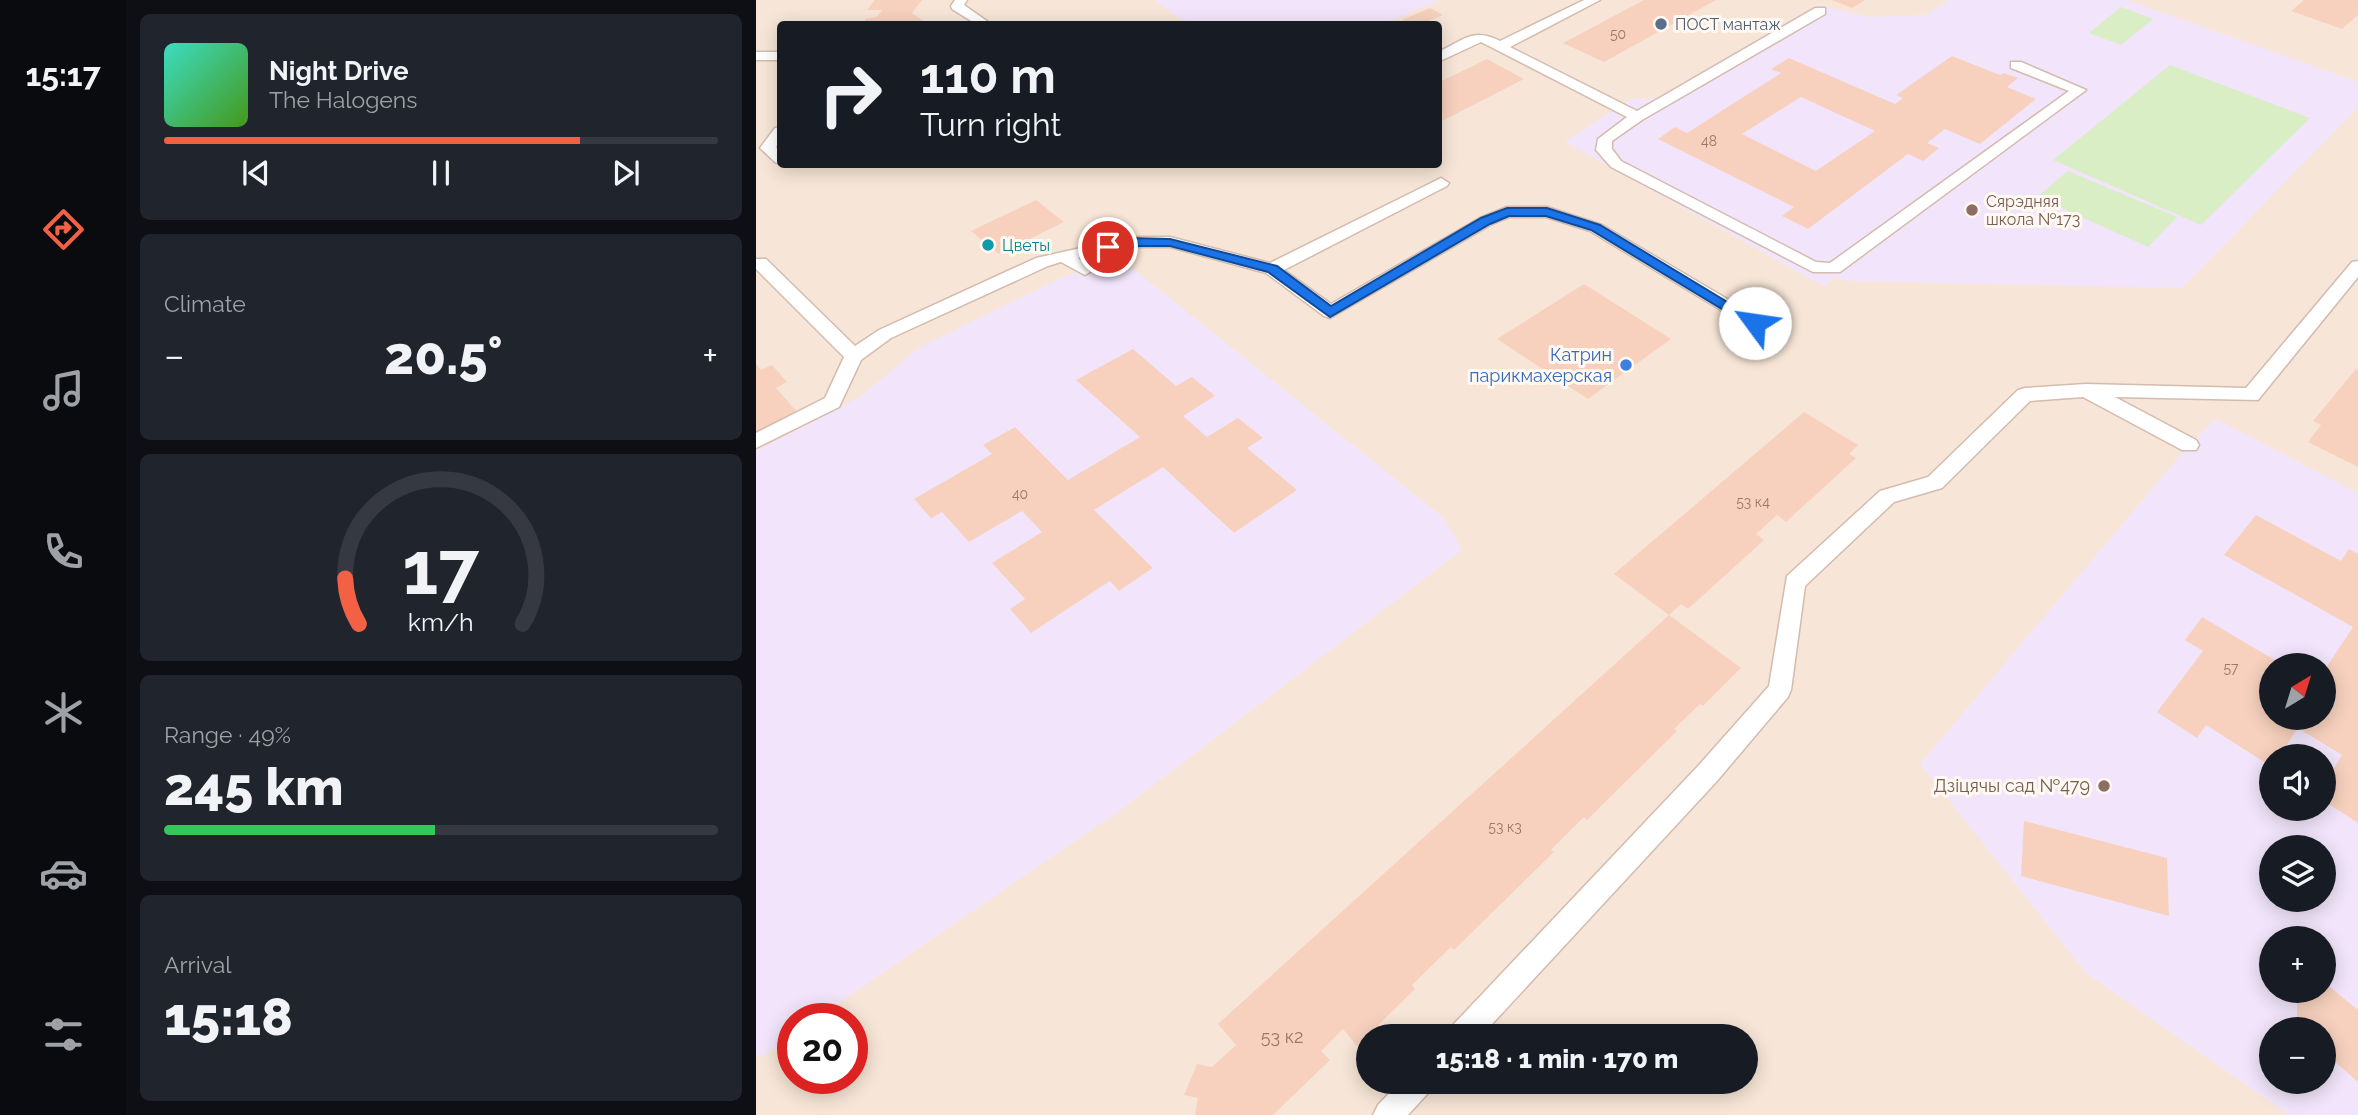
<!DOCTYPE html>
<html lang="en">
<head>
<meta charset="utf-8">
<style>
  body { margin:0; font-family:Raleway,sans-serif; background:#20242c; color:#f1f3f6; height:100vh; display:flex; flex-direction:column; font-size:26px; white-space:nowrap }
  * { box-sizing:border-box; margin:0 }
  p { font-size:23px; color:#9ea1a6 }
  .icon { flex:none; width:38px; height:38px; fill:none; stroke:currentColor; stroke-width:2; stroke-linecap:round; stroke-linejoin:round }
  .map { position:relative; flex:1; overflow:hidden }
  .details { display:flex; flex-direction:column; gap:14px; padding:14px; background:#0d0f14; width:630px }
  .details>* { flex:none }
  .top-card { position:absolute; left:21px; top:21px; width:665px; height:147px; border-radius:7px; box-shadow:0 4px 18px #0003; background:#171b24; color:#f1f3f6; overflow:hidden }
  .needle { width:46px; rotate:38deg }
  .fabs { position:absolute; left:1503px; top:653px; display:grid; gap:14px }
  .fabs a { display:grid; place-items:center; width:77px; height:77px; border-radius:50%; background:#171b24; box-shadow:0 4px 18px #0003; font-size:35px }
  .speed { position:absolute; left:21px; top:1003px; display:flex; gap:14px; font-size:35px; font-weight:700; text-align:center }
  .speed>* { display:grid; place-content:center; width:91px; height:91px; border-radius:50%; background:#171b24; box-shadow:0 4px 18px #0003; line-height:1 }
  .speed .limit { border:10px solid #d22; background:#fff; color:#111 }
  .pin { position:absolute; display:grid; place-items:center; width:60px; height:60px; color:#fff; margin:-30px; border:4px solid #fff; border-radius:50%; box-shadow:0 2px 7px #0007 }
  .me { position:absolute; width:77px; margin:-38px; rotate:301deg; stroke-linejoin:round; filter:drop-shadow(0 0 5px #0008) }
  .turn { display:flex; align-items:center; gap:24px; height:147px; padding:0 28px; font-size:32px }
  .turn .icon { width:91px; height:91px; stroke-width:2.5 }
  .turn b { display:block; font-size:49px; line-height:60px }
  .big { font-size:52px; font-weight:800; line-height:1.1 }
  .details .card { flex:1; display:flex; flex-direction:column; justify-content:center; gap:10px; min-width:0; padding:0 24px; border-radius:10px; background:#20242c }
  .details .dial { align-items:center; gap:0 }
  .dial svg { height:182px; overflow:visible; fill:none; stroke:#363941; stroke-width:7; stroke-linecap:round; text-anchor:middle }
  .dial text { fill:#f1f3f6; stroke:none }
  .song { display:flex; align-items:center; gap:21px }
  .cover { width:84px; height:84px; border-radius:10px; background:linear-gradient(135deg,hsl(170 70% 55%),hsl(100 70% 35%)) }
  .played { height:7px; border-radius:4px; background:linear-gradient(90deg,#f36044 75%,#363941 75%) }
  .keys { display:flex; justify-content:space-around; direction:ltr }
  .heat { display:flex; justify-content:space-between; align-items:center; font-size:38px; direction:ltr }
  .charge { height:10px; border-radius:5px; background:linear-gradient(90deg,#34c759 49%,#363941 0) }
  .trip { position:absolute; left:600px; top:1024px; width:402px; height:70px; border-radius:35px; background:#171b24; box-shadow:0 4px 18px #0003; font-weight:800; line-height:70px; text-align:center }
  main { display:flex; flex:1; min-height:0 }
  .tab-bar { display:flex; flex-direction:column; width:126px; justify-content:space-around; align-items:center; background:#090b0e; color:#9ea1a6 }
  .tab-bar .icon { width:49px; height:49px }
  .tab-bar .active { color:#f36044 }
  .tab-bar b { font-size:32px; color:#f1f3f6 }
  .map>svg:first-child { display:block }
</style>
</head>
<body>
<main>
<nav class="tab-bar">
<b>15:17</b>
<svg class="icon active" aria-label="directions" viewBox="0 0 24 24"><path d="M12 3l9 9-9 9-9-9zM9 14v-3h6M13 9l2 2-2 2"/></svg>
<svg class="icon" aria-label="music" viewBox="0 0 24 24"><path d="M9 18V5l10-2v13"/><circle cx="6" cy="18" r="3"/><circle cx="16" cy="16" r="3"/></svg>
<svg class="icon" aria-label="phone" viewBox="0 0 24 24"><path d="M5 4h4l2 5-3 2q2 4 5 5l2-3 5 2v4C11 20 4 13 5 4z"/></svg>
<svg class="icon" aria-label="climate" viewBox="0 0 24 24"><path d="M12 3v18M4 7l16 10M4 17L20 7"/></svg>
<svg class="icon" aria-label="car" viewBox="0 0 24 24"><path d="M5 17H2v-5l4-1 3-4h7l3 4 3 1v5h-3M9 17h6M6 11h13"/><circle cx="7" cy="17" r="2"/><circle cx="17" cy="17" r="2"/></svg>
<svg class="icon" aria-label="filters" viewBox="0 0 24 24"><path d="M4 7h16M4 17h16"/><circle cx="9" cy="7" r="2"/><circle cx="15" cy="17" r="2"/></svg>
</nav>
<section class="details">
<div class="card">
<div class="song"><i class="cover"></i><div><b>Night Drive</b><p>The Halogens</p></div></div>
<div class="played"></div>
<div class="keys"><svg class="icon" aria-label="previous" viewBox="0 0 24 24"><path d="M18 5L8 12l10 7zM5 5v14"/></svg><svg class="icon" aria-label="pause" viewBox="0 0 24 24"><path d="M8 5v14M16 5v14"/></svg><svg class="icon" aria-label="next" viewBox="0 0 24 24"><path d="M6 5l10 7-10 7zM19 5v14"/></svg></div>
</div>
<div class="card"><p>Climate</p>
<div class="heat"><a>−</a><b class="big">20.5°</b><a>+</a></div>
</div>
<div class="card dial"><svg viewBox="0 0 100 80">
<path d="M14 69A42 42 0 1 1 86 69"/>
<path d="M14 69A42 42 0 0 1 8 49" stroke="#f36044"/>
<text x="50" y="56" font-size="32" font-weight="700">17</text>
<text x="50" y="72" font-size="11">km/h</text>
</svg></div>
<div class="card"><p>Range · 49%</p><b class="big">245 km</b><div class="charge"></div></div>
<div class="card"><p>Arrival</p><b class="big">15:18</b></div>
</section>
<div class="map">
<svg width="1602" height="1115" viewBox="0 0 1602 1115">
  <rect width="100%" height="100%" fill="#fef5e9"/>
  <path fill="#f7e6d7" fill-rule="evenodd" d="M0 0H1602V1115H0ZM24 24H682V164H24ZM1516 665H1568V718H1516ZM1516 756H1568V808H1516ZM1516 847H1568V900H1516ZM1516 938H1568V990H1516ZM37 1018H96V1078H37ZM1516 1029H1568V1082H1516ZM612 1036H990V1082H612Z"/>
  <path fill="#f2e5fb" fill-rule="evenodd" d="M398 0H684L627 24H444L423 18Z
    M1193 0H1371L1602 82V107L1426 288 1089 281 1079 277 1069 287 809 142 875 99 900 98 1061 5 1113 17 1169 15Z
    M353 260 380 271 688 518 706 550 366 809 61 1018H37V1035L7 1056 0 1054V451L104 397 162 348 303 279Z
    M1460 419 1602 493V1115H1533L1330 973 1164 764 1433 445ZM1516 665H1568V718H1516ZM1516 756H1568V808H1516ZM1516 847H1568V900H1516ZM1516 938H1568V990H1516ZM1516 1029H1568V1082H1516Z"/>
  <path fill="#d9eec5" d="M1365 7 1397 19 1365 45 1333 33Z
    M1414 65 1554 118 1445 225 1297 160Z
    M1312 171 1421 217 1392 247 1281 197Z"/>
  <path fill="#f7d1be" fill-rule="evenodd" d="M119 0H166L156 13 171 24H109V19L121 17 126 10H111Z
    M888 0H960L848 62 807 43Z
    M1076 0H1109L1096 8Z
    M1548 0H1602V15L1586 29 1535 11Z
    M674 8 687 15 665 24H655L646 20Z
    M1196 56 1244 75 1248 73 1262 78 1251 87 1280 99 1224 144 1189 129 1171 143 1183 148 1167 161 1152 154 1052 229 1026 216 1038 207 902 139 919 127 931 133 1025 73 1015 69 1033 58 1139 104 1147 98 1140 95ZM1045 97 1119 131 1060 171 986 134Z
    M731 59 768 79 682 123V83Z
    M280 200 308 222 243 254 215 231Z
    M828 284 915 339 832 399 741 339Z
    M377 349 420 386 436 377 459 396 427 416 451 437 482 418 507 438 491 448 541 490 478 533 407 467 338 510 397 568 363 591 354 581 275 633 254 609 269 599 236 563 286 532 266 511 213 542 186 512 175 518 158 499 236 454 227 445 259 427 312 480 384 437 320 380Z
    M0 364 5 370 16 365 31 382 20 388 41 412 0 433Z
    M1600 369 1602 370V467L1552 442 1565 425 1557 421Z
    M1048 412 1102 445 1093 454 1100 458 1030 522 1021 515 1000 534 1008 540 932 609 925 604 913 615 858 574Z
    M1500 515 1585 561 1593 549 1602 554V823L1568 801V785L1586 755 1542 728 1523 756H1516V767L1450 725 1441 738 1401 712 1447 651 1429 640 1446 617 1527 665H1516V718H1568V671L1597 627 1468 555Z
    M913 615 985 668 947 706 944 704 918 729 921 731 831 820 828 817 795 850 798 852 698 950 695 947 656 985 659 989 601 1046 587 1029 565 1051 574 1060 517 1115H439L442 1098 428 1095 441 1064 456 1067 480 1045 462 1024Z
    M1268 821 1411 858 1413 916 1265 876Z
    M1568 982 1602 1010V1082L1568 1052V1029H1541V990H1568Z"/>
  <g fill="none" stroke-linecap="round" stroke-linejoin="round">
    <defs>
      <path id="service" d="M199 0H211L208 5 235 24H220L196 9 195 6Z
        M828 0H844L754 47 881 111 1059 8H1069V14L886 120 856 141V149L865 161 1060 262 1074 263 1313 91 1255 68V62H1265L1330 90 1084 272H1057L855 167 840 150 842 139 871 117 725 42 682 62V52C708 40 717 27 744 41Z
        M0 52H24V60H0Z
        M24 127V141L20 147 24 151V164L19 162 4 148 19 128Z
        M685 178 693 183 691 186 528 270 575 304 724 218 751 207H791L846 225 1005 319 1008 323 1005 327H993L834 231 790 217H753L736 224 574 318 568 316 510 273 414 247H374L322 258 337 270 329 275 305 262 292 266 135 338 105 360 83 407 0 448V433L69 398 88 357 0 269V259H10L99 346 123 330 280 258 374 237H414L514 263Z
        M1602 261V277L1502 400 1359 397 1440 440 1443 445 1440 450H1426L1327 397 1274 401 1186 488 1138 502 1049 586 1035 690 1032 697 961 781 725 1036H692L696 1026 943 765 1013 686 1031 576 1124 491 1172 477 1262 390 1269 388 1330 384 1490 388 1596 262Z
        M644 1082H677L673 1092 652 1115H617L622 1105Z"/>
    </defs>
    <use href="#service" stroke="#d3bbad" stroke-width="3"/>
    <use href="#service" fill="#fff" fill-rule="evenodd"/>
  </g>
  <path fill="#1a73e8" stroke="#114b97" stroke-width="2" d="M751 208H791L844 225 1006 323 1004 326H994L835 230 790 216H753L734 224 574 317 512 272 414 246H374L352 250 346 247 348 244 374 238 414 239 521 266 575 306 725 218Z"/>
  <circle fill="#5c6f8a" stroke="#fff9f2" stroke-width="2.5" cx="905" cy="24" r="7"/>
  <g fill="#8d6e63" stroke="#fff9f2" stroke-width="2.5">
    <circle cx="1216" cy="210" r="7"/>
    <circle cx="1348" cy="786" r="7"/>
  </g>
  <circle fill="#0f9aa8" stroke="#fff9f2" stroke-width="2.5" cx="232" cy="245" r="7"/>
  <circle fill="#3f7fe0" stroke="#fff9f2" stroke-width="2.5" cx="870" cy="365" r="7"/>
  <g text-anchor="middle" stroke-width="6" stroke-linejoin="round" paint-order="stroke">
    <g font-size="14" fill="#9c7666">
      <text x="862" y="39">50</text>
      <text x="953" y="146">48</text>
      <text x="264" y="499">40</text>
      <text x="997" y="507">53 к4</text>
      <text x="1475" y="673">57</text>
      <text x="749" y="832">53 к3</text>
    </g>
    <g font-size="16" fill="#4e5e75" stroke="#fff9f2" text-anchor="start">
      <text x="919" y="30">ПОСТ мантаж</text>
    </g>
    <g font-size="16" fill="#785e54" stroke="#fff9f2" text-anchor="start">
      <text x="1230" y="207">Сярэдняя<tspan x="1230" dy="18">школа №173</tspan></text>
    </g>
    <g font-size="16" fill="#0d838f" stroke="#fff9f2" text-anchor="start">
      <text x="246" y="251">Цветы</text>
    </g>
    <g font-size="18" fill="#366cbe" stroke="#fff9f2" text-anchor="end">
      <text x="856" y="361">Катрин<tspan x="856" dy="21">парикмахерская</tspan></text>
    </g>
    <g font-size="18" fill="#785e54" stroke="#fff9f2" text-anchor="end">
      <text x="1334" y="792">Дзіцячы сад №479</text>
    </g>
    <g font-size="18" fill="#9c7666">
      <text x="526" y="1043">53 к2</text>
    </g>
  </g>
</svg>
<div class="fabs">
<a><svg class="needle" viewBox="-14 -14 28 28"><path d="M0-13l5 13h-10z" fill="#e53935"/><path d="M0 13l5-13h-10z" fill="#9ea1a6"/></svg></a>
<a><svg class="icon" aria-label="sound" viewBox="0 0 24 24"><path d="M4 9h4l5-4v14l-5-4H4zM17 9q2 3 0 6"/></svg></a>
<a><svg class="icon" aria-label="layers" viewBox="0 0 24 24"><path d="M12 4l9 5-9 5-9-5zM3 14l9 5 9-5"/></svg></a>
<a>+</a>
<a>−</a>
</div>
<div class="speed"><div class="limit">20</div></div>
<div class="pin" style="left:352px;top:247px;background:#d93025"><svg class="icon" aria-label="arrive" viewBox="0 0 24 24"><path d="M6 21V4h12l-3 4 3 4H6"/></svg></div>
<svg class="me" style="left:999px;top:323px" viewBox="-20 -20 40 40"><circle r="19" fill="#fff"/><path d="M0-13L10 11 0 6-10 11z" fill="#1a73e8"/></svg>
<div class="trip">15:18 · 1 min · 170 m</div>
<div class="top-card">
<div class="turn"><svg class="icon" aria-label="right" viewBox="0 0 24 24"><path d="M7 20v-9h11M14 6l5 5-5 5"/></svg><div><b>110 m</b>Turn right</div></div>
</div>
</div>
</main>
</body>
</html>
